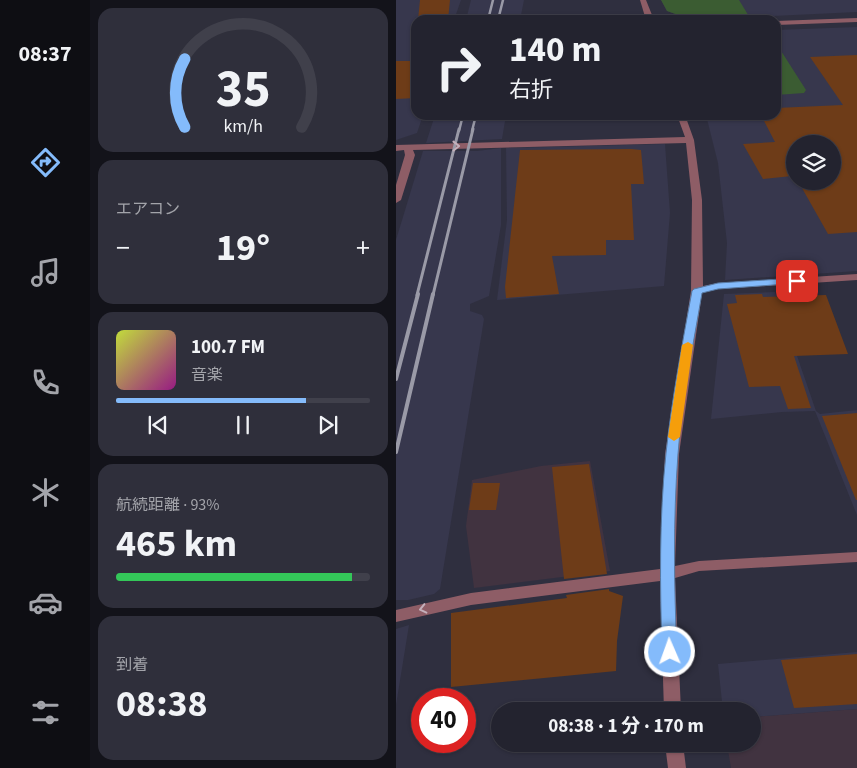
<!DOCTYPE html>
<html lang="ja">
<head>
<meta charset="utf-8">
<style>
  body { margin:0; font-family:"Source Sans 3","Noto Sans JP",sans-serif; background:#2f2f3b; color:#f1f3f6; height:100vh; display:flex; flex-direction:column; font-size:19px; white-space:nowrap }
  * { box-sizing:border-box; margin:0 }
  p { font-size:16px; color:#a3a4aa }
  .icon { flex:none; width:28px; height:28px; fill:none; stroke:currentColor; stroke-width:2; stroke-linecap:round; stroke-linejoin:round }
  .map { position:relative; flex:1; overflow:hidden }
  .details { display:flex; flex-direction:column; gap:8px; padding:8px; background:#13131a; width:306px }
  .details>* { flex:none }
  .banner { position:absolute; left:15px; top:15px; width:370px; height:105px; border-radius:15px; box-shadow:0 1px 4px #0004,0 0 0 1px #40404b; background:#23232f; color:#f1f3f6; overflow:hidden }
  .controls { position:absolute; left:390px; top:135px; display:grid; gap:10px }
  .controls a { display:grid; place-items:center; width:55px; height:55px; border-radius:50%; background:#23232f; box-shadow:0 1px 4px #0004,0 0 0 1px #40404b; font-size:25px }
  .speed { position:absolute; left:15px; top:688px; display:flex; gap:10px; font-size:25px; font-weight:700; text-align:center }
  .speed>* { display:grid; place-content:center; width:65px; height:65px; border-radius:50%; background:#23232f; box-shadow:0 1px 4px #0004,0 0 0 1px #40404b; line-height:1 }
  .speed .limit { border:8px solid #d22; background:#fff; color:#111 }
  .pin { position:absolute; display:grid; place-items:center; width:42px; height:42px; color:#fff; margin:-21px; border-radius:10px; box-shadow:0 2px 8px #0006 }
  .me { position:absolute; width:55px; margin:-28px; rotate:358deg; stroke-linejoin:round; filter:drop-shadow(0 0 4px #0008) }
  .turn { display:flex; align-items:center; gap:18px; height:105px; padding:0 15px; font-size:22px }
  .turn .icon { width:65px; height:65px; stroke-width:2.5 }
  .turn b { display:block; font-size:35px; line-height:42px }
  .big { font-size:38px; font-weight:700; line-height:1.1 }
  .details .tile { flex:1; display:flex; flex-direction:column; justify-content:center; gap:8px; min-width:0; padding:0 18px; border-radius:15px; background:#2f2f3b }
  .details .dial { align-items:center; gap:0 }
  .dial svg { height:130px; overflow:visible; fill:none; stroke:#40404b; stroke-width:7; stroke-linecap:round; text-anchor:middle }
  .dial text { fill:#f1f3f6; stroke:none }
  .song { display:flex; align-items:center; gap:15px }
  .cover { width:60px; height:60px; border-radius:8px; background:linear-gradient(135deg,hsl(70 70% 55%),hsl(310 70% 35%)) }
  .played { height:5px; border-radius:2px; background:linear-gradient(90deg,#84bbfb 75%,#40404b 75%) }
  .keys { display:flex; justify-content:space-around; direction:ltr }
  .heat { display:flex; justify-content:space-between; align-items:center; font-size:28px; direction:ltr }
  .charge { height:8px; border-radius:4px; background:linear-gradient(90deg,#34c759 93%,#40404b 0) }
  .trip { position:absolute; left:95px; top:702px; width:270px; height:50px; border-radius:25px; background:#23232f; box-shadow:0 1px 4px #0004,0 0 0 1px #40404b; font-weight:700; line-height:50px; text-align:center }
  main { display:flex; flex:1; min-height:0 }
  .dock { display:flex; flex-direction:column; width:90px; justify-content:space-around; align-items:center; background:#0e0e13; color:#a3a4aa }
  .dock .icon { width:35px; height:35px }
  .dock .on { color:#84bbfb }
  .dock b { font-size:22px; color:#f1f3f6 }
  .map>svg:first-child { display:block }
</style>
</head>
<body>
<main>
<nav class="dock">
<b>08:37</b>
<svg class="icon on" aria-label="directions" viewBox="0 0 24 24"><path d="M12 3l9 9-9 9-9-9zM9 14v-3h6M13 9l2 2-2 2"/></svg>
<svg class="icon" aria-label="music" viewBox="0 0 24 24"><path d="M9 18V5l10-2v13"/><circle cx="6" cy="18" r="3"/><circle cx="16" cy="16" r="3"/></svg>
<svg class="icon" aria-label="phone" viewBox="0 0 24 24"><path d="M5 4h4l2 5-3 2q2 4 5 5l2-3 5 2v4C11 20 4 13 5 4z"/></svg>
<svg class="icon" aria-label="climate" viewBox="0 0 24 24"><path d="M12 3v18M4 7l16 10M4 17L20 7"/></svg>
<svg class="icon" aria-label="car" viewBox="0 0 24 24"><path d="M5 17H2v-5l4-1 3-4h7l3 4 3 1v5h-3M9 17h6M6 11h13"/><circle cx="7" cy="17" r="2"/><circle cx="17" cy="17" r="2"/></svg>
<svg class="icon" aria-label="filters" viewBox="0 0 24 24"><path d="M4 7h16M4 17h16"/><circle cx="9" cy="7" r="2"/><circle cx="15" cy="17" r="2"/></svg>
</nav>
<section class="details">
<div class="tile dial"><svg viewBox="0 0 100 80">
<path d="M14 69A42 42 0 1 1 86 69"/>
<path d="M14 69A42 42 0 0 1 14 27" stroke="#84bbfb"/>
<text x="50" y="56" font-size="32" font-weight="700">35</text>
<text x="50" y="72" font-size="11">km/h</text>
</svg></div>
<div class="tile"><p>エアコン</p>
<div class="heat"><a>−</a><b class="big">19°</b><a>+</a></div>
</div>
<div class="tile">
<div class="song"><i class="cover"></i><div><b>100.7 FM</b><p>音楽</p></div></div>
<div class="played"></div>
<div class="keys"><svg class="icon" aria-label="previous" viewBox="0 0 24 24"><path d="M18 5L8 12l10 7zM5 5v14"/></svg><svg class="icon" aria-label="pause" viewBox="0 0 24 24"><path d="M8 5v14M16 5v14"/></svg><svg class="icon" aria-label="next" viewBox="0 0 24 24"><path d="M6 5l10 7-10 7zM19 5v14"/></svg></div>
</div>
<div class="tile"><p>航続距離 · 93%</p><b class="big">465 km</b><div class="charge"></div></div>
<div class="tile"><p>到着</p><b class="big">08:38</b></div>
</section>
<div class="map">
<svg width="461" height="768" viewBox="0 0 461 768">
  <rect width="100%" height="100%" fill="#2f2f3f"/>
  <path fill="#413340" d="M194 461 214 571 78 588 70 526 76 480 145 466Z
    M461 709V768H335L331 744H356V717Z"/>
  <path fill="#37374d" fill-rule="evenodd" d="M0 0H65L58 20H20V115H27L21 133 0 140Z
    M75 0H128L124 20H70Z
    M265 0H461V12L296 20 271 11Z
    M461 27V271L329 280 331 243 322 163 310 115H380V30ZM399 144H436V181H399Z
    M39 115H110L106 139 30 143Z
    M269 144 274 213 268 286 101 300 111 220 110 148Z
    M105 148V225L93 296 74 304V311L86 315 88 319 44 589 38 594 12 600H0V240L27 151H81Z
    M379 292 420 411 424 414 461 410V515L419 411 386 412 315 419 328 294Z
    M13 625 0 705V629Z
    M461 652V709L356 717V711H327L322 664Z"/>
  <path fill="#3b5c32" d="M265 0H343L354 18 296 20 271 11Z
    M380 43 410 90 408 93 380 95Z"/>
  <path fill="#6e3c18" d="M24 0H54L52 20H22Z
    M461 55V232L432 234 402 181H436V144H399V182L396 176 367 179 347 144 379 142 365 115H380V108L447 105 414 57Z
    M0 61H20V98L0 99Z
    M235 149 245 150 248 184H235L238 240H210V255L156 256 163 294 110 298 109 287 124 150Z
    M366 294 367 297 430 295 452 354 398 356 415 408 392 409 384 386 353 387 331 304 341 303 339 295Z
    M461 413V500H460L426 416Z
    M193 464 211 574 168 579 156 467Z
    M77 483H104L100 510H73Z
    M213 589V591L227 596 221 641 220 671 55 687V613L171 598 170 595Z
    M461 654V704L398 708 385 660Z"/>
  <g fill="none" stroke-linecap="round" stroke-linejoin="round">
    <path fill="#8e5d66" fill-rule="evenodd" d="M244 0H250L258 20H250Z
      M461 18V22L380 25V21Z
      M281 115H289L298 140 306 200 307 286 322 283 461 274V280L322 289 306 293 283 454 279 566 303 561 461 552V562L303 571 279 578 285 711H268L264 581 75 605 0 622V610L75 593 264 569 269 454 295 291 296 200 290 143 17 150 19 155 5 200 0 203V185L9 155 8 150 0 151V145L289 137Z
      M269 744H287L290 768H272Z"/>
    <path stroke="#9a9aa7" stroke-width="2.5" d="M92 20 97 0
      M102 20 107 0
      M63 131 67 115
      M76 131 80 115"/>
    <path stroke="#9a9aa7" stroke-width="3" d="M21 295 63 129
      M37 295 77 129"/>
    <path stroke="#9a9aa7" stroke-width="4" d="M0 379 22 294
      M0 452 37 294"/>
  </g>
  <defs><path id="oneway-chevron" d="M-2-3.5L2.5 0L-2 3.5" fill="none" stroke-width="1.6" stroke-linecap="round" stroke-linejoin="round" transform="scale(1.25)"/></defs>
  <g stroke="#c4b0bb">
    <use href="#oneway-chevron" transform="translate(60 146) rotate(-1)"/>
    <use href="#oneway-chevron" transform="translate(27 609) rotate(167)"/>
  </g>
  <path fill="#84bbfb" stroke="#567aa3" d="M401 278 406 281 405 283 322 289 306 293C297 346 286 400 282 454 277 520 278 586 281 652L279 656 274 657 269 656 266 652C264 586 263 519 270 453 276 398 286 345 296 291L298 289 322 283Z"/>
  <path fill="#f59e0b" d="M292 342 297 345 284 437 278 441 272 437 286 345Z"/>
</svg>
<div class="controls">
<a><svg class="icon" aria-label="layers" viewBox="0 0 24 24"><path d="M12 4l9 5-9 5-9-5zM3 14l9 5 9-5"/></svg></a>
</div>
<div class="speed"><div class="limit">40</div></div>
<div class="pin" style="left:401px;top:281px;background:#d93025"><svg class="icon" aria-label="arrive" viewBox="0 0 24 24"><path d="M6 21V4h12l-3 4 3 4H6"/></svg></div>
<svg class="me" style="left:274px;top:652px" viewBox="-20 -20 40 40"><circle r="17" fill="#84bbfb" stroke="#fff" stroke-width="3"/><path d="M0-11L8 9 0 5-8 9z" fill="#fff"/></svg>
<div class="trip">08:38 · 1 分 · 170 m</div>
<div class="banner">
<div class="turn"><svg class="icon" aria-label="right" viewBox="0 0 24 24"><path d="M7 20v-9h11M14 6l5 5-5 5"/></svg><div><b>140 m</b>右折</div></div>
</div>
</div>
</main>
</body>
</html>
